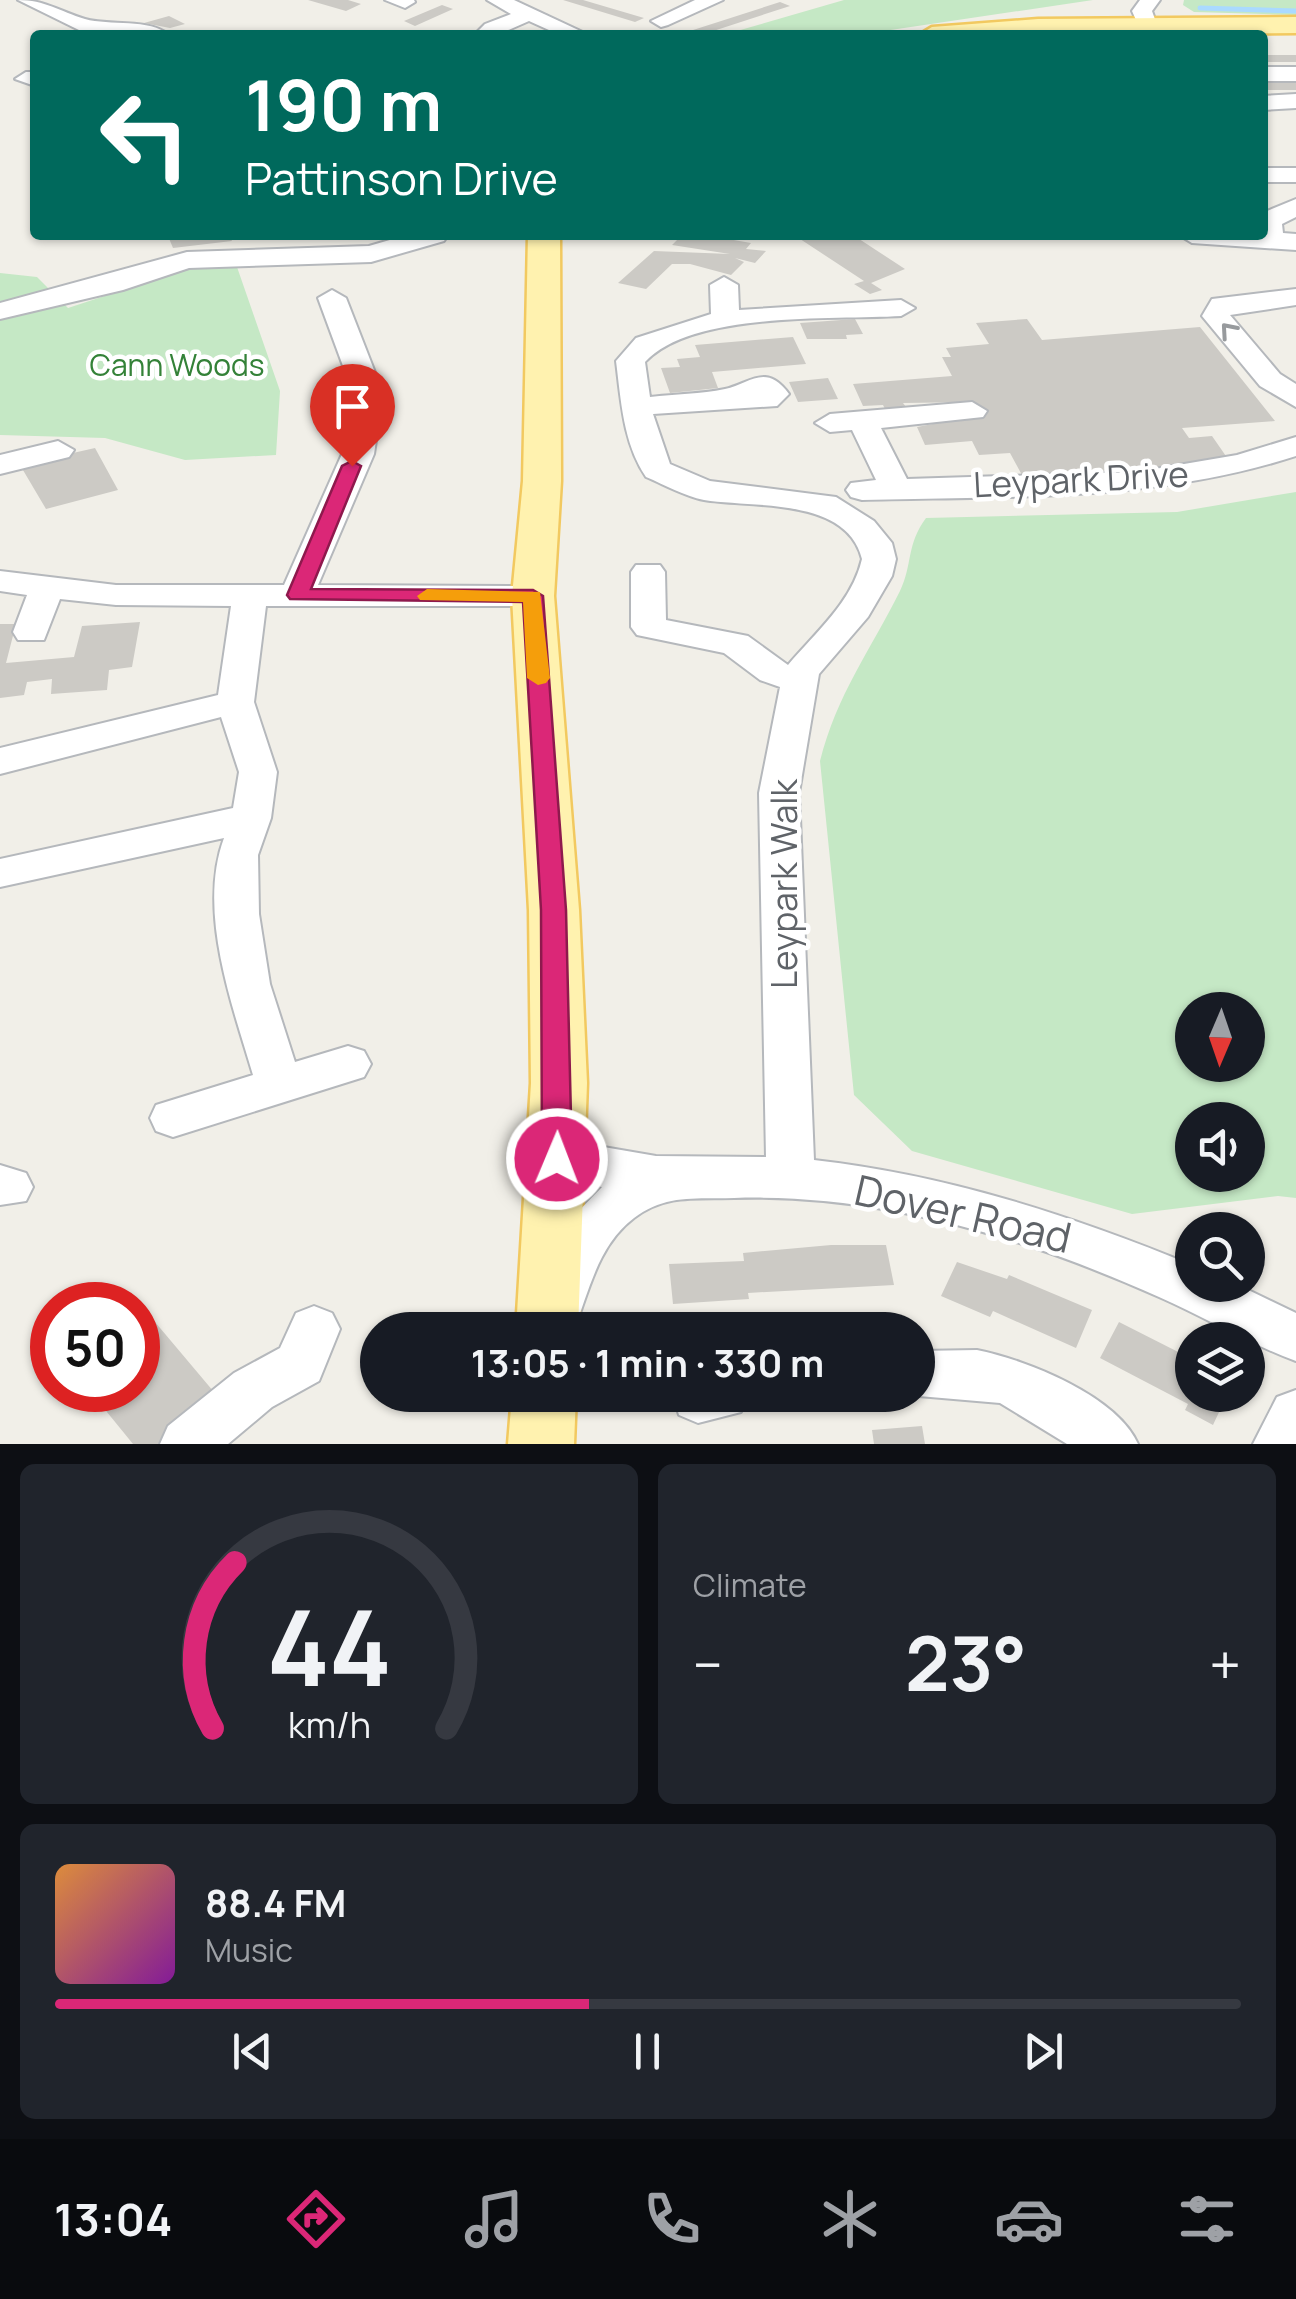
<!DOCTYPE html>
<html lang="en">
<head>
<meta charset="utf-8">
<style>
  body { margin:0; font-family:Manrope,sans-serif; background:#20242c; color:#f1f3f6; height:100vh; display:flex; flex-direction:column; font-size:38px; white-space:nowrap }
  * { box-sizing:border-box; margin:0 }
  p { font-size:32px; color:#9ea1a6 }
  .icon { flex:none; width:55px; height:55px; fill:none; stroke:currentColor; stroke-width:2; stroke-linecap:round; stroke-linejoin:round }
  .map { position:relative; height:1444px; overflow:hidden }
  .drawer { display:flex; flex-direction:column; gap:20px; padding:20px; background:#0d0f14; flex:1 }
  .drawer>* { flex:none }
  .hud { position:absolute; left:30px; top:30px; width:1238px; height:210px; border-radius:10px; box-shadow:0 2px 8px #0004; background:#00695c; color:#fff; overflow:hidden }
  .needle { width:65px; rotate:182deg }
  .fabs { position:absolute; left:1175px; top:992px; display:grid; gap:20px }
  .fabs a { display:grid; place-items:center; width:90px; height:90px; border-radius:50%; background:#171b24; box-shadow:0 2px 8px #0004; font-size:50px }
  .speed { position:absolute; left:30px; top:1282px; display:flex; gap:20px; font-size:50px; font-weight:700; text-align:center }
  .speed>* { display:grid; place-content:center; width:130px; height:130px; border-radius:50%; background:#171b24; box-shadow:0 2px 8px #0004; line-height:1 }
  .speed .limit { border:15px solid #d22; background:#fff; color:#111 }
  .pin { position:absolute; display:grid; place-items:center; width:85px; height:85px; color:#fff; margin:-102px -42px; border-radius:50% 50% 50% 0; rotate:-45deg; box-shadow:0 0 10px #0007 }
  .pin .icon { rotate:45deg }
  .me { position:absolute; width:110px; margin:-55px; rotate:1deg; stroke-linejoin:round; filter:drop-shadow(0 0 8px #0008) }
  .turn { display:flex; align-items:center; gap:35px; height:210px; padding:0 50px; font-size:45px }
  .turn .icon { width:130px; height:130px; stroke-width:2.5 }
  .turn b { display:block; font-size:70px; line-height:85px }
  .big { font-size:75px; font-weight:700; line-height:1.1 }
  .drawer .card { flex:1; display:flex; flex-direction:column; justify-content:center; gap:15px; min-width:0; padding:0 35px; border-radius:15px; background:#20242c }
  .drawer .dial { align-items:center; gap:0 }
  .dial svg { height:260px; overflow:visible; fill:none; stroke:#363941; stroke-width:7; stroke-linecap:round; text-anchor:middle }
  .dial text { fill:#f1f3f6; stroke:none }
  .song { display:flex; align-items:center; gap:30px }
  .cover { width:120px; height:120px; border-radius:15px; background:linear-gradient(135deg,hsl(30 70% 55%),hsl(290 70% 35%)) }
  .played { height:10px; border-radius:5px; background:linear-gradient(90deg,#db2777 45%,#363941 45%) }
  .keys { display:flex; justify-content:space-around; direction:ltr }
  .heat { display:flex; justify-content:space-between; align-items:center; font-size:55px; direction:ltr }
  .drawer .tiles { flex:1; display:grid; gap:20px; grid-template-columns:1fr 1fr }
  .card:last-child { grid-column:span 2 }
  .trip { position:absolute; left:360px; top:1312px; width:575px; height:100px; border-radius:50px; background:#171b24; box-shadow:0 2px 8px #0004; font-weight:700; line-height:100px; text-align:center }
  .dock { display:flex; height:160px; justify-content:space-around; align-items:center; background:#090b0e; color:#9ea1a6 }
  .dock .icon { width:70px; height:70px }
  .dock .current { color:#db2777 }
  .dock b { font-size:45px; color:#f1f3f6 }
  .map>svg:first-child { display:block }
</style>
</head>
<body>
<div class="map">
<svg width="1296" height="1444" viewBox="0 0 1296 1444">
  <rect width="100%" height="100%" fill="#f1efe8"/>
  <path fill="#c5e8c5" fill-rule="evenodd" d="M844 0H1093L857 35H723Z
    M1184 0H1296V15L1194 12 1183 5Z
    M237 267 280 391 276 455 185 460 105 438 0 435V273L37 277 68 308 190 268Z
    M1296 492V1198L1278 1196 1132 1214 912 1151 854 1095 820 761C837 694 870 651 900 591 913 564 906 545 926 518L1177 512ZM1248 1010V1065H1192V1010ZM1248 1120V1175H1192V1120Z"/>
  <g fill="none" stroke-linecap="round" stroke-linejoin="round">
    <path stroke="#aadaff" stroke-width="5" d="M1200 8 1296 11"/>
  </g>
  <path fill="#cccac5" d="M308 0H348L361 4 346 11Z
    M563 0H583L644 18 635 22Z
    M780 2 790 6 701 35 690 31Z
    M442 5 453 9 415 26 404 21Z
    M169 16 185 24 170 28 144 23Z
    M1262 55H1296V62H1262Z
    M1262 82H1296V90H1262Z
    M229 235 232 241 173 248 168 236Z
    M705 235 751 243 746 249 766 251 755 263 735 258 744 262 731 275 690 264H672L646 289 618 283 654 251 730 254 672 245 681 236 700 239Z
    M794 235H853L905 269 871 283 882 290 870 294 854 284 864 281Z
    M855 319 863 334 846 335 847 339H807L800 323Z
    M1027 319 1042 340 1200 327 1275 421 1182 428 1189 438 1212 436 1228 459 1218 463 1023 477 1010 453 979 455 972 441 925 445 917 427 980 415 973 402 903 403 906 407 885 409 883 405 863 406 853 384 952 376 942 357H951L946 348 989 344 976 323Z
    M793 337 806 364 712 372 718 388 670 393 661 368 680 367 677 359 700 357 695 345Z
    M828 378 838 399 798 402 789 382Z
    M95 448 118 490 46 509 20 465Z
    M140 622 132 667 109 670 107 690 51 694 52 679 27 682 24 695 0 698V624H16L6 663 74 657 82 626Z
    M831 1245H886L894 1285 748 1293 749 1299 673 1304 669 1264 744 1261 743 1253Z
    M957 1262 1007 1279 1009 1275 1092 1310 1076 1348 993 1311 990 1317 941 1296Z
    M155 1322 219 1398 158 1444H133L89 1390H138V1335Z
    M1119 1322 1192 1359V1395H1227L1213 1425 1185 1410 1188 1404 1100 1358Z
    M922 1426 925 1444H874L872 1430Z"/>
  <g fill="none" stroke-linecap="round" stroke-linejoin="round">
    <defs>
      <path id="minor" d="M18 0C45 0 59 11 85 19 109 26 150 18 169 35L81 31Z
        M385 0H414L415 2 405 8Z
        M487 0H514L589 35H560L529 21 497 35H474L485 24 511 14Z
        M695 0H723L668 25 661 27 651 21Z
        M1140 0H1160L1152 11 1157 25 1154 29H1140L1132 11Z
        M1262 67H1296V81H1262Z
        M26 72H35V86L15 79Z
        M1296 94V108L1262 110V96Z
        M1262 168H1296V182H1262Z
        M1296 199V217L1282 224 1283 233 1296 234V250L1192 243 1179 235H1262V213Z
        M407 235H448L444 241 371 262 189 268 123 290 0 319V303L187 252 369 246Z
        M724 277 738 285 739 310 901 300 915 308 901 316C834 320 692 311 645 362L650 397C675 394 701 394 725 389 749 384 766 362 789 394L777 406 653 414 670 464 710 481 836 497 874 521 892 543 896 559 892 576 868 617 819 674 799 793 814 1160C947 1175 1070 1215 1192 1265V1285H1238L1296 1313V1361C1249 1344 1205 1317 1159 1297 1027 1238 880 1193 734 1198 696 1199 665 1194 634 1218 598 1245 589 1291 574 1330H522L569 1221 602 1187 540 1173 533 1159 540 1145 557 1139 656 1156 766 1157 759 793 780 687 760 680 724 653 637 635 631 627V572L636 565H660L665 572 666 620 748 636 788 665C816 632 852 602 862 559 847 497 753 508 704 500 684 496 665 485 646 477 623 443 621 400 616 361L636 338 711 314 710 285Z
        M1296 289V305L1230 315 1280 374 1296 384V407L1260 386 1202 316 1212 299Z
        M332 290 346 298 383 393 374 454 318 585 533 586 545 589 550 596 545 603 533 606H266L254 702 277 772 271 818 258 855 259 914 270 984 295 1062 348 1046 364 1051 371 1064 364 1077 173 1137 156 1131 150 1118 156 1105 253 1075C232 1004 197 911 224 838L0 887V859L233 808 239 772 221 717 0 774V748L218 695 231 606 116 605 60 599 44 640H18L13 632 27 595 0 591V571L116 585H284L342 454 353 393 318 298Z
        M972 402 987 411 983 417 881 428 907 479 1137 472 1237 455 1296 437V456C1154 502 1009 496 862 500L851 497 846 490 851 483 876 480 852 430 830 432 815 423 830 414Z
        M58 441 74 450 69 457 0 474V455Z
        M0 1165 26 1173 33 1187 26 1201 0 1205Z
        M314 1306 332 1313 340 1329 319 1381 272 1407 228 1444H160L168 1426 234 1373 280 1348 296 1313Z
        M977 1350C1027 1360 1117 1396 1138 1444H1067L1000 1403 907 1395H918V1351Z
        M1296 1390V1444H1253L1277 1397Z
        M673 1395H749L741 1412 698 1423 679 1415Z"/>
      <path id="major" d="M1296 17V33L919 35 932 27 1038 19Z
        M528 235H560L561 481 554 596 579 910 587 1083 578 1330H516L531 1083 529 910 512 596 523 481Z
        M512 1395H576L574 1444H508Z"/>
    </defs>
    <use href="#minor" stroke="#b5b8bc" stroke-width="4"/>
    <use href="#major" stroke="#f2c960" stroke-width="5"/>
    <use href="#minor" fill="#fff" fill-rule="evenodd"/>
    <use href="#major" fill="#fff2af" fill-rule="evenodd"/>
  </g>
  <defs><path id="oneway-chevron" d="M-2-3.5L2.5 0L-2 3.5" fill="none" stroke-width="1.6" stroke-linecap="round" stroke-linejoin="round" transform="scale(2.5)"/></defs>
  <use stroke="#979a9d" href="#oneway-chevron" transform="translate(1228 330) rotate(-131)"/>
  <path fill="#db2777" stroke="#8e194d" stroke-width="2.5" d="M352 461 361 466 311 589 533 590 543 596 566 910 572 1159 567 1167H547L542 1159 541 910 523 602 290 599 287 595 342 466Z"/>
  <path fill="#f59e0b" d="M427 589 540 592 550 678 546 683 538 685 527 678 523 602 420 600 417 596Z"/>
  <g text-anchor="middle" stroke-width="9" stroke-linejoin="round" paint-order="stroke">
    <g font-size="30" fill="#348238" stroke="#fff">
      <text x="177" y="376">Cann Woods</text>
    </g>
    <g font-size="35" fill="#5f6368" stroke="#fff">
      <text transform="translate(1081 480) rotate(-3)" y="12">Leypark Drive</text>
      <text transform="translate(785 884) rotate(-90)" y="12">Leypark Walk</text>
    </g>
    <g font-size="42" fill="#5f6368" stroke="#fff">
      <text transform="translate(963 1214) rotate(13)" y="15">Dover Road</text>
    </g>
  </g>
</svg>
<div class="fabs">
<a><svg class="needle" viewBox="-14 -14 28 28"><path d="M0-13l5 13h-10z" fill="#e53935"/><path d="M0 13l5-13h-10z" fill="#9ea1a6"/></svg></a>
<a><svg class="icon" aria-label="sound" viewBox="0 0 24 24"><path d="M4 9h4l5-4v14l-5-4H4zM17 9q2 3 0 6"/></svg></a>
<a><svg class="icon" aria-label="search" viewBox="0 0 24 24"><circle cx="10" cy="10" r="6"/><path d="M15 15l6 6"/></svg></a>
<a><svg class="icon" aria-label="layers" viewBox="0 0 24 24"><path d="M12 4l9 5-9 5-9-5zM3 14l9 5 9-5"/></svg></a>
</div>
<div class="speed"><div class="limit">50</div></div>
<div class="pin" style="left:352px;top:466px;background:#d93025"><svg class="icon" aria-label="arrive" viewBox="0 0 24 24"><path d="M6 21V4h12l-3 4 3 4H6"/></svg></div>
<svg class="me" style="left:557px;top:1159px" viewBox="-20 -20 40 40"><circle r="17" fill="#db2777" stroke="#fff" stroke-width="3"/><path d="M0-11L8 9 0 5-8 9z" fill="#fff"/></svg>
<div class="trip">13:05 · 1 min · 330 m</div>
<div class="hud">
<div class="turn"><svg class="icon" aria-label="left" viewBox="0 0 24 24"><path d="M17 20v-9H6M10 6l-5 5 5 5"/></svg><div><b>190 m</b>Pattinson Drive</div></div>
</div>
</div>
<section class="drawer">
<div class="tiles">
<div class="card dial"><svg viewBox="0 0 100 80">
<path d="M14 69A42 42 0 1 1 86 69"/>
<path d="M14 69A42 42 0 0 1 21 18" stroke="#db2777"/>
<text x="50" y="56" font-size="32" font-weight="700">44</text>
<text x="50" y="72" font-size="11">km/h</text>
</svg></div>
<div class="card"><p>Climate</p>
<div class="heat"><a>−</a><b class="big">23°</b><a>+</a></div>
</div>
<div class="card">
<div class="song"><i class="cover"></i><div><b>88.4 FM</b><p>Music</p></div></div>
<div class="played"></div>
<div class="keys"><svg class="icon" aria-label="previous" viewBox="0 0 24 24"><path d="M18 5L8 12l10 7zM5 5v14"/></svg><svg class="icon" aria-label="pause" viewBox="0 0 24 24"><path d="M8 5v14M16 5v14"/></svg><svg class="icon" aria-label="next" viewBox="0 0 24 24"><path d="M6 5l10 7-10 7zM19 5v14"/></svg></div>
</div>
</div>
</section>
<nav class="dock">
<b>13:04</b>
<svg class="icon current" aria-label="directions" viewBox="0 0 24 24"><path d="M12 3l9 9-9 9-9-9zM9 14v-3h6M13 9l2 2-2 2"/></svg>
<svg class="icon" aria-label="music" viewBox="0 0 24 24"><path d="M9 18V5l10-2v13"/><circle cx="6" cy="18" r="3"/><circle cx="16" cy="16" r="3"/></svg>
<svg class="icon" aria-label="phone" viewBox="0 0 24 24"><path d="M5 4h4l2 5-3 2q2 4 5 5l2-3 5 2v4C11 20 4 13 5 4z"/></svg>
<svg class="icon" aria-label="climate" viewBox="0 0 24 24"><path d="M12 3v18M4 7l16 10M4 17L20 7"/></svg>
<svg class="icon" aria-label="car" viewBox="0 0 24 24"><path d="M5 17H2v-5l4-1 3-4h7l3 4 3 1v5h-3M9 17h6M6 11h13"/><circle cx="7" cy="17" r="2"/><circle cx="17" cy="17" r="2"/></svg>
<svg class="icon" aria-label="filters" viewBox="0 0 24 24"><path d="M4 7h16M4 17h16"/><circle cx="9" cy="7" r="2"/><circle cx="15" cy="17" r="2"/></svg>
</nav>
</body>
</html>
